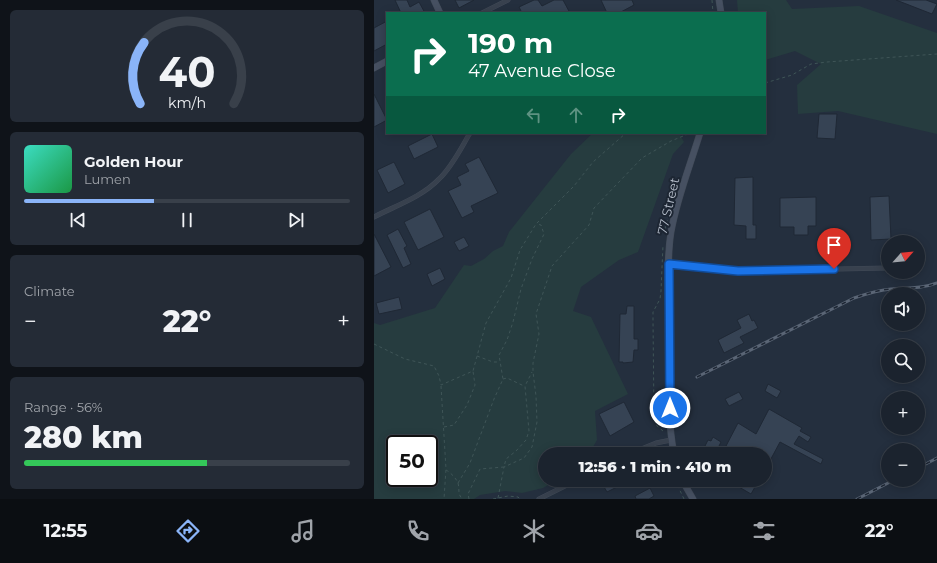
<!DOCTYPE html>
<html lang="en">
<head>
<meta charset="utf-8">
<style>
  body { margin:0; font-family:Montserrat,sans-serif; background:#242b36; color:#f1f3f6; height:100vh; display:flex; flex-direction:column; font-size:15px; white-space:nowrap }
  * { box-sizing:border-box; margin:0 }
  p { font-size:13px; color:#a0a4aa }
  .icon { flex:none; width:22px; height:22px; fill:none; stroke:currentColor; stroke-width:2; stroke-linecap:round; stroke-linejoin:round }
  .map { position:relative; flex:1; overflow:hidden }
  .panel { display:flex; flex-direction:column; gap:10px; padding:10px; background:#0f1319; width:374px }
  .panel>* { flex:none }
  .guide { position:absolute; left:12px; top:12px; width:380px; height:122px; border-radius:0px; box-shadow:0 2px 10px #0003,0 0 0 1px #39404a; background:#0b6e4f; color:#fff; overflow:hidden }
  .needle { width:26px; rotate:63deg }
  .controls { position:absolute; left:507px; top:235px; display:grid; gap:8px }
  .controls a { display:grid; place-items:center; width:44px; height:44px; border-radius:50%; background:#1b232e; box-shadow:0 2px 10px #0003,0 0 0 1px #39404a; font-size:20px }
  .speed { position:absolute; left:12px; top:435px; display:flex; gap:8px; font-size:20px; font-weight:700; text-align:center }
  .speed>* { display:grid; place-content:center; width:52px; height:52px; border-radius:50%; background:#1b232e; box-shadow:0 2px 10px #0003,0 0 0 1px #39404a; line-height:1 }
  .speed .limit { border:2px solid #111; border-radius:6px; background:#fff; color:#111 }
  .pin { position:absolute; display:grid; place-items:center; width:34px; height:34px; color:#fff; margin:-41px -17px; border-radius:50% 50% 50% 0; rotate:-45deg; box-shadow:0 0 4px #0007 }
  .pin .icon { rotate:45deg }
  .me { position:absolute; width:44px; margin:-22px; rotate:0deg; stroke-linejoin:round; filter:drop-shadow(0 0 3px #0008) }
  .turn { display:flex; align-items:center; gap:14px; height:84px; padding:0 16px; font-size:18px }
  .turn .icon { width:52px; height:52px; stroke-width:2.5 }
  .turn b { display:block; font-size:28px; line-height:34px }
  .lanes { display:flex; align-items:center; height:38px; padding:0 16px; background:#0003; justify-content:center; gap:20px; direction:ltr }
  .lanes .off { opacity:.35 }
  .big { font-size:30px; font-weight:800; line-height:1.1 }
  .panel .tile { flex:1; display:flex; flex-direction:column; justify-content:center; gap:6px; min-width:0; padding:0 14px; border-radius:6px; background:#242b36 }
  .panel .dial { align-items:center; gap:0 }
  .dial svg { height:104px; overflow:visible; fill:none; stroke:#39404a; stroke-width:7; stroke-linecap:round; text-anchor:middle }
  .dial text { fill:#f1f3f6; stroke:none }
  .song { display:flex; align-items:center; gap:12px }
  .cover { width:48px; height:48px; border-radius:6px; background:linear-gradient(135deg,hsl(170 70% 55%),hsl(140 70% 35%)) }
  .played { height:4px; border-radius:2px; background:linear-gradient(90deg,#8ab4f8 40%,#39404a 40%) }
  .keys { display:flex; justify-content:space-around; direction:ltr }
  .heat { display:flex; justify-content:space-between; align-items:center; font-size:22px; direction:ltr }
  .charge { height:6px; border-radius:3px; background:linear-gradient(90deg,#34c759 56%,#39404a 0) }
  .trip { position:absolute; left:164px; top:447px; width:234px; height:40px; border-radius:20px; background:#1b232e; box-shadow:0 2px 10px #0003,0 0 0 1px #39404a; font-weight:800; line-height:40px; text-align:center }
  .menu { display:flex; height:64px; justify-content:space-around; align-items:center; background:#0b0e12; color:#a0a4aa }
  .menu .icon { width:28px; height:28px }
  .menu .active { color:#8ab4f8 }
  .menu b { font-size:18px; color:#f1f3f6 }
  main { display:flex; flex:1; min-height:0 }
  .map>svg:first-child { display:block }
</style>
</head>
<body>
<main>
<section class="panel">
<div class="tile dial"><svg viewBox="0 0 100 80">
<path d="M14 69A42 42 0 1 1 86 69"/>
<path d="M14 69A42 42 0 0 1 17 22" stroke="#8ab4f8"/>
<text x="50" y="56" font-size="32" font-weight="700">40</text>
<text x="50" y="72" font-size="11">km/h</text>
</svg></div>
<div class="tile">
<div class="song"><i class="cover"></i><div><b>Golden Hour</b><p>Lumen</p></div></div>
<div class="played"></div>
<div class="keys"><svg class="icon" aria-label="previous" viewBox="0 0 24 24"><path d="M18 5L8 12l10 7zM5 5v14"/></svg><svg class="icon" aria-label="pause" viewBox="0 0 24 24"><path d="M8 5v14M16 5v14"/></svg><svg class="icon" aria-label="next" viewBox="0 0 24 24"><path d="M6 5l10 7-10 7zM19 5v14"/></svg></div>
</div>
<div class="tile"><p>Climate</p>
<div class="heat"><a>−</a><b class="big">22°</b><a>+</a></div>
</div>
<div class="tile"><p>Range · 56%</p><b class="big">280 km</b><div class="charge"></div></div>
</section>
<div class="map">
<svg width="563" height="499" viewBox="0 0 563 499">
  <rect width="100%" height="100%" fill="#242f3e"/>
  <path fill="#263c3f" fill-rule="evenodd" d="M363 0H412L418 9 485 6 563 33V134L464 111 424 114 423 85 447 64 421 51 391 60V13H364Z
    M219 133H305L310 142 299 154 264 252 245 260 207 287 199 311 217 317 254 394 221 411 223 440 215 454H171V480H183L169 488 148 493 131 491 106 495 100 499H0V323L6 325 61 308 90 265 97 266 110 259 119 251 129 246 135 232 197 154ZM21 444H55V478H21Z"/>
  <path fill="#364354" stroke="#1f2835" d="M21 0H33L36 7 45 2 51 13H27Z
    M81 0H100L85 8Z
    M160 0H164L168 6 180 0H189L196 13H148L145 7Z
    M227 0H258L260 5 245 13H233Z
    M522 0H552L563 4 558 14Z
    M13 21V44L0 51V28Z
    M0 94 13 120 0 127Z
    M445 114H463L461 139 443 138Z
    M58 134 64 147 40 159 34 146Z
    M105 157 124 193 97 206 100 212 88 218 74 191 87 185 83 177 95 171 91 164Z
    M20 162 31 184 14 193 3 170Z
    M379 177V225H382V239H372V226L360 225 361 178Z
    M515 196 517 239 497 240 496 197Z
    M442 197V226H434V235H420V227H406V198Z
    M56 209 70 237 44 250 30 222Z
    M24 229 33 246 30 248 37 264 29 268 13 235Z
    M0 234 17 267 0 276Z
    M90 237 95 246 85 251 80 242Z
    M66 268 71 279 58 286 53 274Z
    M25 297 28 309 5 314 2 303Z
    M253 306H260V339H264V350H260L259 362 249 363V362H245L246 314H252Z
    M375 314 378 321 380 320 384 328 366 337 370 343 350 353 344 340 367 328 363 320Z
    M394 384 407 391 403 398 391 391Z
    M365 392 369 399 355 406 351 399Z
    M250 402 260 422 236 436 225 414Z
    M395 409 428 428 426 431 437 437 434 442 425 436 420 444 449 459 447 464 406 442 391 470V454H368L352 446 364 423 382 434Z
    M339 437 347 442 341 454H331L328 452 334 440 337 441Z
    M226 480H247L249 484 233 492Z
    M353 480H385L377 494Z
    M276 488 280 496 275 499H262L261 496Z"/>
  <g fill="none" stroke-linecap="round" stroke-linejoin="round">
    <defs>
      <path id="street" d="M108 13 134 0
        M0 217C21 206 48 197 65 179 78 167 87 148 96 133
        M544 261 549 259
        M295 264 364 271 514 268
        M255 454 282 443 297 440
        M165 499 203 480"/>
      <path id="secondary" d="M60 0 66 13
        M345 0 347 13
        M0 68 13 61
        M300 454C292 413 296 368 295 326 295 296 292 263 297 232 303 198 316 166 326 133
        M308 480 319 499"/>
    </defs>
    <use href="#street" stroke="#414a57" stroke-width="5"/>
    <use href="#secondary" stroke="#414a57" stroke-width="7"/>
    <path stroke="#3f5557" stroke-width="1" stroke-dasharray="3 3" stroke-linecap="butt" d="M338 0 339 13
      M391 83 418 75 437 64 453 62 563 54
      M291 229 300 194
      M0 344 31 359 60 366 65 376 67 385 99 371 112 323 137 278 146 250 162 224 200 186 219 162 252 133
      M103 356 119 362H125
      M129 379 133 378 150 386
      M67 386 72 469 70 499
      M70 427 80 425 93 405 101 385 99 371
      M289 431 283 426 280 419 279 319V312L286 299 287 291 289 245
      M291 454 292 450
      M72 470C76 472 82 478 84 483 86 490 83 492 88 499
      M301 480 310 499
      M84 483 96 463 120 399 129 379 125 355 133 340 139 322 147 289 158 259 170 234 167 225 163 224
      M124 498 130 467 150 458 158 447 163 422 162 396 159 372V363L165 334 162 314 178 266 215 225 220 208 268 158 297 141 314 134 320 133
      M95 499 94 494 106 469 130 467 132 459 142 451 152 440 155 431 151 386 158 372
      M119 499 134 496 144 497 146 499"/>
    <use href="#street" stroke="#38414e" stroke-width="4"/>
    <use href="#secondary" stroke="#465061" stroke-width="6"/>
    <defs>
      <path id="rail" d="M323 377 480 298C492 294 504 290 517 289 532 288 548 289 563 283
        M544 468 563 458
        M483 499 520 480"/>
    </defs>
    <use href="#rail" stroke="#5a6575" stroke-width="3"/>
    <use href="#rail" stroke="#1d2633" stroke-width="1.5" stroke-dasharray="4.5" stroke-linecap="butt"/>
  </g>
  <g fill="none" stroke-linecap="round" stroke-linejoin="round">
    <defs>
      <path id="route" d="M296 408 295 264 364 271 460 269"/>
    </defs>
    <use href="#route" stroke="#114b97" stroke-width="10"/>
    <use href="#route" stroke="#1a73e8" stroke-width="7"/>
  </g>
  <g text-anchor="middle" stroke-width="4" stroke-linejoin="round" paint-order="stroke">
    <g font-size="13" fill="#b4bcc9" stroke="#1d2633">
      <text transform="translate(294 206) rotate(-77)" y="5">77 Street</text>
    </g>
  </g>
</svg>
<div class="controls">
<a><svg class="needle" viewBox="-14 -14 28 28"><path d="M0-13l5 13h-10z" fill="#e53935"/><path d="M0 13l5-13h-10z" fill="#a0a4aa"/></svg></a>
<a><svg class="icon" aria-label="sound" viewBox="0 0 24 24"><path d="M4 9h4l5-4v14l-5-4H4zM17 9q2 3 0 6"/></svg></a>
<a><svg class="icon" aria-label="search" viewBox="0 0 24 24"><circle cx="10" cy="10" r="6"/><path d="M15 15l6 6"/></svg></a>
<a>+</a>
<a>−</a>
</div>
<div class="speed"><div class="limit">50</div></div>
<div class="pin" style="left:460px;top:269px;background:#d93025"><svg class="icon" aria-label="arrive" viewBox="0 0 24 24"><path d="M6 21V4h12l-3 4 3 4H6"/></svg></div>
<svg class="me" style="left:296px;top:408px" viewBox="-20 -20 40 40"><circle r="17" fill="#1a73e8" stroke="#fff" stroke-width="3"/><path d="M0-11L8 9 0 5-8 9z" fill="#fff"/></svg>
<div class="trip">12:56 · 1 min · 410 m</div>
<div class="guide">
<div class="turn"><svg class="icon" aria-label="right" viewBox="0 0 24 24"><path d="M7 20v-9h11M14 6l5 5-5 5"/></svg><div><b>190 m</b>47 Avenue Close</div></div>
<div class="lanes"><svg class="icon off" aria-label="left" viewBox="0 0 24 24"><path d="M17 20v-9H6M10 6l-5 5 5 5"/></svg><svg class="icon off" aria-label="ahead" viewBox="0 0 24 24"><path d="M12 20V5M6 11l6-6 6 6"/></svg><svg class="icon" aria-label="right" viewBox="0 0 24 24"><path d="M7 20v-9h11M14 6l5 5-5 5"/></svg></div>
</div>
</div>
</main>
<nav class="menu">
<b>12:55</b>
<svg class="icon active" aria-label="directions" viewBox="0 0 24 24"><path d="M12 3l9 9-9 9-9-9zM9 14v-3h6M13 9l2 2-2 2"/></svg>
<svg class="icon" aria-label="music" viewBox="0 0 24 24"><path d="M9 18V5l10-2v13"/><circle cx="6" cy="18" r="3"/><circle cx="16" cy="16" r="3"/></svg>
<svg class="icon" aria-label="phone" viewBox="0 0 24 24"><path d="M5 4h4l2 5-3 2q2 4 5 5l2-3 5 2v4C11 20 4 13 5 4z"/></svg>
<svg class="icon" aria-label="climate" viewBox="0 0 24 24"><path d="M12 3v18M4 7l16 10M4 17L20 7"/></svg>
<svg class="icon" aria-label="car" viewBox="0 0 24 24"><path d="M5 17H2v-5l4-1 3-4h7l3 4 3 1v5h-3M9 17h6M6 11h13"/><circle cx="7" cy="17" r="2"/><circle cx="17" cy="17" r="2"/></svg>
<svg class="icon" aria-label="filters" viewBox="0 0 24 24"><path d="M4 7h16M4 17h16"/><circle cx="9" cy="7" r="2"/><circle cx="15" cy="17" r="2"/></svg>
<b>22°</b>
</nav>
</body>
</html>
